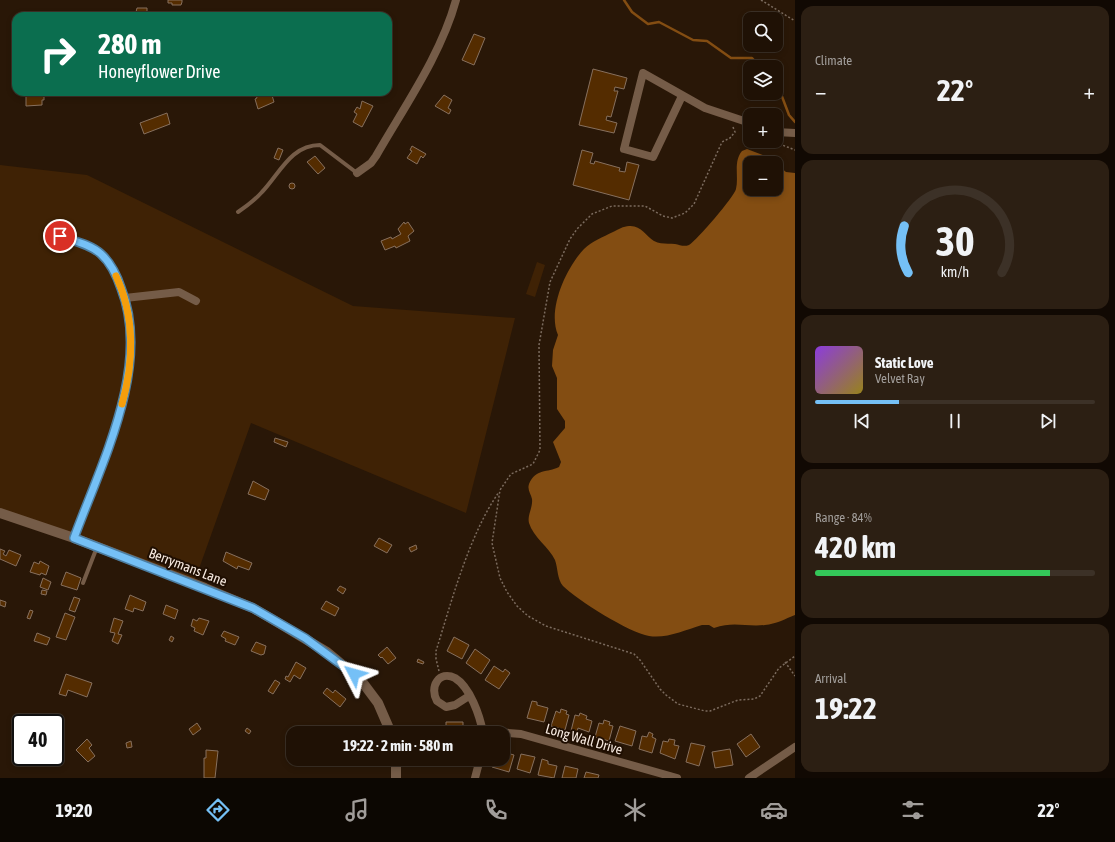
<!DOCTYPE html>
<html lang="en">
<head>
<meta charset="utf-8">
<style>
  body { margin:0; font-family:"Asap Condensed",sans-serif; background:#2c1f13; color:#f1f3f6; height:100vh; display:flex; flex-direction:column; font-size:15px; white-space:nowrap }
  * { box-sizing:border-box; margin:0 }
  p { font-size:13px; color:#a19d9a }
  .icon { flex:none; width:22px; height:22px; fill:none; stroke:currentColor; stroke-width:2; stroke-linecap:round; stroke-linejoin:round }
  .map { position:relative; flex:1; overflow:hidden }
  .sheet { display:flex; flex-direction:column; gap:6px; padding:6px; background:#110903; width:320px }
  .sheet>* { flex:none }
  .top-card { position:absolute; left:12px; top:12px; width:380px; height:84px; border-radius:12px; box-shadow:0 2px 6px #0003,0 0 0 1px #3c3127; background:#0b6e4f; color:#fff; overflow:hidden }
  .buttons { position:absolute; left:743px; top:12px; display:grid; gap:8px }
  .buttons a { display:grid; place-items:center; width:40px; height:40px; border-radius:8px; background:#1f1105; box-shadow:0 2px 6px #0003,0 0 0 1px #3c3127; font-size:20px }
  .speed { position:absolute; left:12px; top:714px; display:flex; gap:8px; font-size:20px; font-weight:700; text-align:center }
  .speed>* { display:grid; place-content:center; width:52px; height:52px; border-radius:50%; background:#1f1105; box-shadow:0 2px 6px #0003,0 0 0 1px #3c3127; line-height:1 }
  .speed .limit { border:2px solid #111; border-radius:6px; background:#fff; color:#111 }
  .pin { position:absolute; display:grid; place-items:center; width:34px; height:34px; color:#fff; margin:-17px; border:2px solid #fff; border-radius:50%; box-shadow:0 1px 4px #0007 }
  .me { position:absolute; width:44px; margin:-22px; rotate:309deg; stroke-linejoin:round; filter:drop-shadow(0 0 3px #0008) }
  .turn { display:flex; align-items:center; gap:14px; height:84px; padding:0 20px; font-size:18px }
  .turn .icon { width:52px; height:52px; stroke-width:2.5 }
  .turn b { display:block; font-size:28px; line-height:34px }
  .big { font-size:30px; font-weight:700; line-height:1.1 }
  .sheet .widget { flex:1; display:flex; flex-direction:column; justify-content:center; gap:6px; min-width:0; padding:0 14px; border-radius:12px; background:#2c1f13 }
  .sheet .dial { align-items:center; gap:0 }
  .dial svg { height:104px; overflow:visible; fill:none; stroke:#3c3127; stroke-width:7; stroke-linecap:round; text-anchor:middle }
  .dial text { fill:#f1f3f6; stroke:none }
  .song { display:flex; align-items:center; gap:12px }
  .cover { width:48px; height:48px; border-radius:6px; background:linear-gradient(135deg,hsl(270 70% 55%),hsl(50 70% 35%)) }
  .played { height:4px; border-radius:2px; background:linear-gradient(90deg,#75c0f6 30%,#3c3127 30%) }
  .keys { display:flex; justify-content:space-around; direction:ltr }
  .heat { display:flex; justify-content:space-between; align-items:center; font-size:22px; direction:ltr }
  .charge { height:6px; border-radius:3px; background:linear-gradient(90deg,#34c759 84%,#3c3127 0) }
  .trip { position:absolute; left:286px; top:726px; width:224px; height:40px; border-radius:12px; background:#1f1105; box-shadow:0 2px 6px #0003,0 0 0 1px #3c3127; font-weight:700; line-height:40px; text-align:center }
  .tabs { display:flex; height:64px; justify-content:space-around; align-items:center; background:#0c0702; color:#a19d9a }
  .tabs .icon { width:28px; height:28px }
  .tabs .current { color:#75c0f6 }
  .tabs b { font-size:18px; color:#f1f3f6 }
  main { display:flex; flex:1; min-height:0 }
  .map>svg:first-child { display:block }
</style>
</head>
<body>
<main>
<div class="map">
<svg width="795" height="778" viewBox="0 0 795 778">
  <rect width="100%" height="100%" fill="#291707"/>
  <path fill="#3f2205" d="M0 165 87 175 353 306 515 318 466 513 251 423 195 580 0 509Z
    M537 262 545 265 535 297 526 294Z"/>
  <path fill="#834d12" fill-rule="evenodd" d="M747 149 768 157 786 172 795 173V615C785 619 776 624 765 625 745 627 734 621 714 628L709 625H702C685 630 666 639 649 636 630 633 577 600 563 586 557 579 558 568 555 560 549 547 533 537 529 523 527 515 533 508 532 499 531 494 527 490 529 484 536 468 547 473 559 467L561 462 553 442 565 428V421L557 409V378L552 366 553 350 558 335C547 310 566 268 584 249 592 241 603 237 613 232 617 230 624 226 629 226 641 225 646 236 654 241 661 245 668 243 675 244 680 245 684 247 689 245 697 240 734 197 736 189 739 176 733 162 742 151ZM750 163H776V189H750Z"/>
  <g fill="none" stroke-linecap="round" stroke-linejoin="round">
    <path stroke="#834d12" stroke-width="2.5" d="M624 0 632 12 648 24 659 22 693 40 707 41 731 58H752L760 67
      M776 84 778 86 789 115 795 122"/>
  </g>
  <path fill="#542c00" stroke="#87705e" d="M168 0H182V2L181 5H172V3H168Z
    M137 8H147V15L149 16H135Z
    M474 34 485 38 474 65 462 60Z
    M593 69 627 78 624 89 615 87 614 91H618L611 117 607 116 606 120 617 123 614 133 579 125Z
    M26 92H44V100H42V105L26 106Z
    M255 92H264L265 94 271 92 274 102 258 109 255 99 257 98Z
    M444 95 452 100 448 108 451 110 449 114 435 106Z
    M362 101 373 106 362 127 353 122 357 114 354 112 357 107 360 109Z
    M167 113 170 124 144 134 140 123Z
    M412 146 426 154 423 158 421 156 417 164 407 158 412 151 410 150Z
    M278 148 283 150 279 160 274 158Z
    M582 150 593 153 590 163 594 164 595 161 620 168 619 171 625 172 627 162 639 165 629 200 573 185Z
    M315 156 325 168 318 174 307 162Z
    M289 186a3 3 0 1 1 6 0a3 3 0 1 1-6 0Z
    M404 222 405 224 408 222 414 231 408 236 410 241 396 248 395 246 385 250 381 241 391 237 392 239 401 234 398 229Z
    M275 438 288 442 286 447 274 442Z
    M253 481 269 490 265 500 248 494Z
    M379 538 392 545 387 553 374 546Z
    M416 545 417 549 411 552 409 548Z
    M0 549 5 551 3 554 6 556 9 550 21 555 16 566 0 559Z
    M226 552 252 563 249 570 238 566 237 569 223 561Z
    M40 561 49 566 46 575 41 573 40 575 30 572 34 562 39 564Z
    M66 572 81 578 77 590 61 585Z
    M43 578 51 582 48 590 40 587Z
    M340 586 346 589 343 594 337 590Z
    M42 590 47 591 46 595 41 594Z
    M130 595 146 602 143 611 134 608 133 612 125 609Z
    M74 597 80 599 75 612 69 610Z
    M0 600 6 602 5 607 0 605Z
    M326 601 339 608 335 616 321 609Z
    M166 605 178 610 175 619 163 614Z
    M30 610 33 611 30 619 27 618Z
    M65 613 75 617 66 640 56 637Z
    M114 618 123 621 118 634 122 635 118 644 112 641 115 633 110 632Z
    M199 618 209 621 203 635 194 631 195 628 191 626 193 619 197 621Z
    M224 631 239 637 235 645 225 641 226 639 221 636Z
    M37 633 50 638 47 645 34 641Z
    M171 636 174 638 172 642 169 640Z
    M454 637 469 645 462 659 447 651Z
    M256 642 266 646 264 654 261 655 251 651Z
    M387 647 396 658 388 664 382 657 381 658 378 655Z
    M475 649 490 660 481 674 466 663Z
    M418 659 424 662 423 664 417 662Z
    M296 662 306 668 300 679 294 675 290 682 285 679 286 676 288 677Z
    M494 666 503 672 505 669 510 673 499 689 485 680Z
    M66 674 92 683 87 697 68 690 66 696 59 694Z
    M275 680 280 683 273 694 268 691Z
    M327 688 333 693 335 690 346 699 340 707 323 693Z
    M532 701 537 702V705L548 708 544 722 527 718Z
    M561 709 567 711 566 714 569 715 565 730 551 726 556 711 560 713Z
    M580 713 587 716 586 719 592 721 589 732 578 728 577 732 571 731 575 715 579 716Z
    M604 720 610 722 609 725 613 726 609 741 595 737 599 723 603 724Z
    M446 722H463V733H446Z
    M197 723 201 729 193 735 189 729Z
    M620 726 636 731 632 746 615 741Z
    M247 728 251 731 249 734 245 731Z
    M649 732 653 734 652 737 656 739 652 753 639 749 642 736 647 737Z
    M751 734 760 747 746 757 737 744Z
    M87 739 92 745 89 748 95 756 88 762 76 750Z
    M669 739 675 740 674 745 679 746 675 759 660 753 663 741 668 742Z
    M131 741 132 747 127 748 126 743Z
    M691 743 705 746 699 766 686 762Z
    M730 749 733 765 715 768 712 752Z
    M206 750 218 751 215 778H204V758H206Z
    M503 752 514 755 509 772 492 767 494 759H503Z
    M521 754 535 757 530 773 517 769Z
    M444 759H460L458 766 444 762Z
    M542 759 548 761V764L557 766 554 778 538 775Z
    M565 766 578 769 576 778H562Z
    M586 772 599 775 598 778H584Z"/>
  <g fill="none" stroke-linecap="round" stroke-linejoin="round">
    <path stroke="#7b6b5e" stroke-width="1.5" stroke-dasharray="2 2" stroke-linecap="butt" d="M761 0 795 21
      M733 127 735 132 730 138 722 142 694 204 685 213 672 218 663 216 645 206H612L592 214 577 229 570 239 550 282 539 345 540 450 533 464 511 474 500 490 492 543 500 578 507 592 517 606 528 616 546 626 634 654 640 660 660 689 666 695 678 704 705 711H710L738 700 754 699 760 696 779 668 795 656
      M772 141 795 150
      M785 662 795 676
      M439 671 436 659V651C452 600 469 535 499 492"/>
    <path stroke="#755c48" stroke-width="4" d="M238 212C247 206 255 200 262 192 280 173 291 145 320 145L357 173
      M83 583 97 547"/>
    <path stroke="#755c48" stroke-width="8" d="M682 96 653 157 624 149 643 73 705 108 750 123
      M776 132 795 133
      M357 173 371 163 376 156C404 107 441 55 456 0
      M59 236C73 241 90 244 101 254 111 263 117 275 121 288 152 366 101 464 74 538
      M125 298 179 292 196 301
      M469 696 455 705 446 707 437 701C429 687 439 670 455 678 470 687 480 716 483 733
      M484 733 497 732 521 734 677 778
      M475 778 480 759
      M749 778 795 747"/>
    <path stroke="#755c48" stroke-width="10" d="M0 513 74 538 205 588 253 608 277 622 327 652 360 679 378 703 391 733
      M396 778V759"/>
  </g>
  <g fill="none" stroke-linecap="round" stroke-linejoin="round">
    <defs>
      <path id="route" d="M60 236C73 241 90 244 101 254 111 263 117 276 121 288 152 366 101 464 74 538L253 608 305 638 354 674"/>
    </defs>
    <use href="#route" stroke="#4c7da0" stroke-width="10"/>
    <use href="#route" stroke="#75c0f6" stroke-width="7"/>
    <path stroke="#f59e0b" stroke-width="7" d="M116 276C135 316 134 362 122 404"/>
  </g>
  <g text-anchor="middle" stroke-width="4" stroke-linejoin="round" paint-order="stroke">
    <g font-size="14" fill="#f7eae0" stroke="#1f0e01">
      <text transform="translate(188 567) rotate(21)" y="5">Berrymans Lane</text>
      <text transform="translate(584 739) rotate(16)" y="5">Long Wall Drive</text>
    </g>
  </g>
</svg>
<div class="buttons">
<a><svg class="icon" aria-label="search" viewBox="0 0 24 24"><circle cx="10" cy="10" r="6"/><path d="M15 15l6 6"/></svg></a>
<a><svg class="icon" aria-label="layers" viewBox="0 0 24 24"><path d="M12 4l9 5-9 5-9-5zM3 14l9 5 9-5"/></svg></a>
<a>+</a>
<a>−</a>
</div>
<div class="speed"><div class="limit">40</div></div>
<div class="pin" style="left:60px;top:236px;background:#d93025"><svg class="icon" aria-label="arrive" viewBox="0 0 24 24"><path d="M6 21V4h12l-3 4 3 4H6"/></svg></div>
<svg class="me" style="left:354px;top:674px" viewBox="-20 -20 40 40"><path d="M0-17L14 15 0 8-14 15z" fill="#75c0f6" stroke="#fff" stroke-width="4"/></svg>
<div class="trip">19:22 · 2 min · 580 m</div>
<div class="top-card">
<div class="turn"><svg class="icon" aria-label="right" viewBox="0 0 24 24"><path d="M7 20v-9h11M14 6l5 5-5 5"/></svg><div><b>280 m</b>Honeyflower Drive</div></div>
</div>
</div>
<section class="sheet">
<div class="widget"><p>Climate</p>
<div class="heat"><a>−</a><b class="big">22°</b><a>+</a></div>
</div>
<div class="widget dial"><svg viewBox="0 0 100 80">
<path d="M14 69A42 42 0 1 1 86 69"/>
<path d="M14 69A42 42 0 0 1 11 33" stroke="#75c0f6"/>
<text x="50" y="56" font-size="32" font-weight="700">30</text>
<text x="50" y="72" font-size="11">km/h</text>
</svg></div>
<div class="widget">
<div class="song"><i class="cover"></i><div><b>Static Love</b><p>Velvet Ray</p></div></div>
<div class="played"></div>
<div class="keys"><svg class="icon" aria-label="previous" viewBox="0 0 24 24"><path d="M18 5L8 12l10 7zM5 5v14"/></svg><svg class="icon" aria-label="pause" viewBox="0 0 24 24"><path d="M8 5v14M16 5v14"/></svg><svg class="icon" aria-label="next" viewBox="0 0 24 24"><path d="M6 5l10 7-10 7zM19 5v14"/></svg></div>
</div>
<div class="widget"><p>Range · 84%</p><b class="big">420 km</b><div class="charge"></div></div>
<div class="widget"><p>Arrival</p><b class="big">19:22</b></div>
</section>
</main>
<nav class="tabs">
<b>19:20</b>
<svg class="icon current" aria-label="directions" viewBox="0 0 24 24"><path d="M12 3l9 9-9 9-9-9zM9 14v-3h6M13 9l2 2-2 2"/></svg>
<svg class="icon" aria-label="music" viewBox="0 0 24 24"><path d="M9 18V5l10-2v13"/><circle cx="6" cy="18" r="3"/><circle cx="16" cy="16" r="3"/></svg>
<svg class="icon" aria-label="phone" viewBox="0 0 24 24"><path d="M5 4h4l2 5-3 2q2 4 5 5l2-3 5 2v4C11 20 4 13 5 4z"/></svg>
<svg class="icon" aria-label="climate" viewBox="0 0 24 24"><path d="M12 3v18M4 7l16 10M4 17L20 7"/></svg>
<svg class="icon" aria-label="car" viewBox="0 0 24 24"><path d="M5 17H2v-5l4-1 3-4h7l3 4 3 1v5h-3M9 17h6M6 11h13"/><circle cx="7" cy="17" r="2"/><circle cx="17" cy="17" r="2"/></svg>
<svg class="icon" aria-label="filters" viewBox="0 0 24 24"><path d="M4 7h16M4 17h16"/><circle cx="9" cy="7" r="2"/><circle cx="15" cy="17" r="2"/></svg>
<b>22°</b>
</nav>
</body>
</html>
